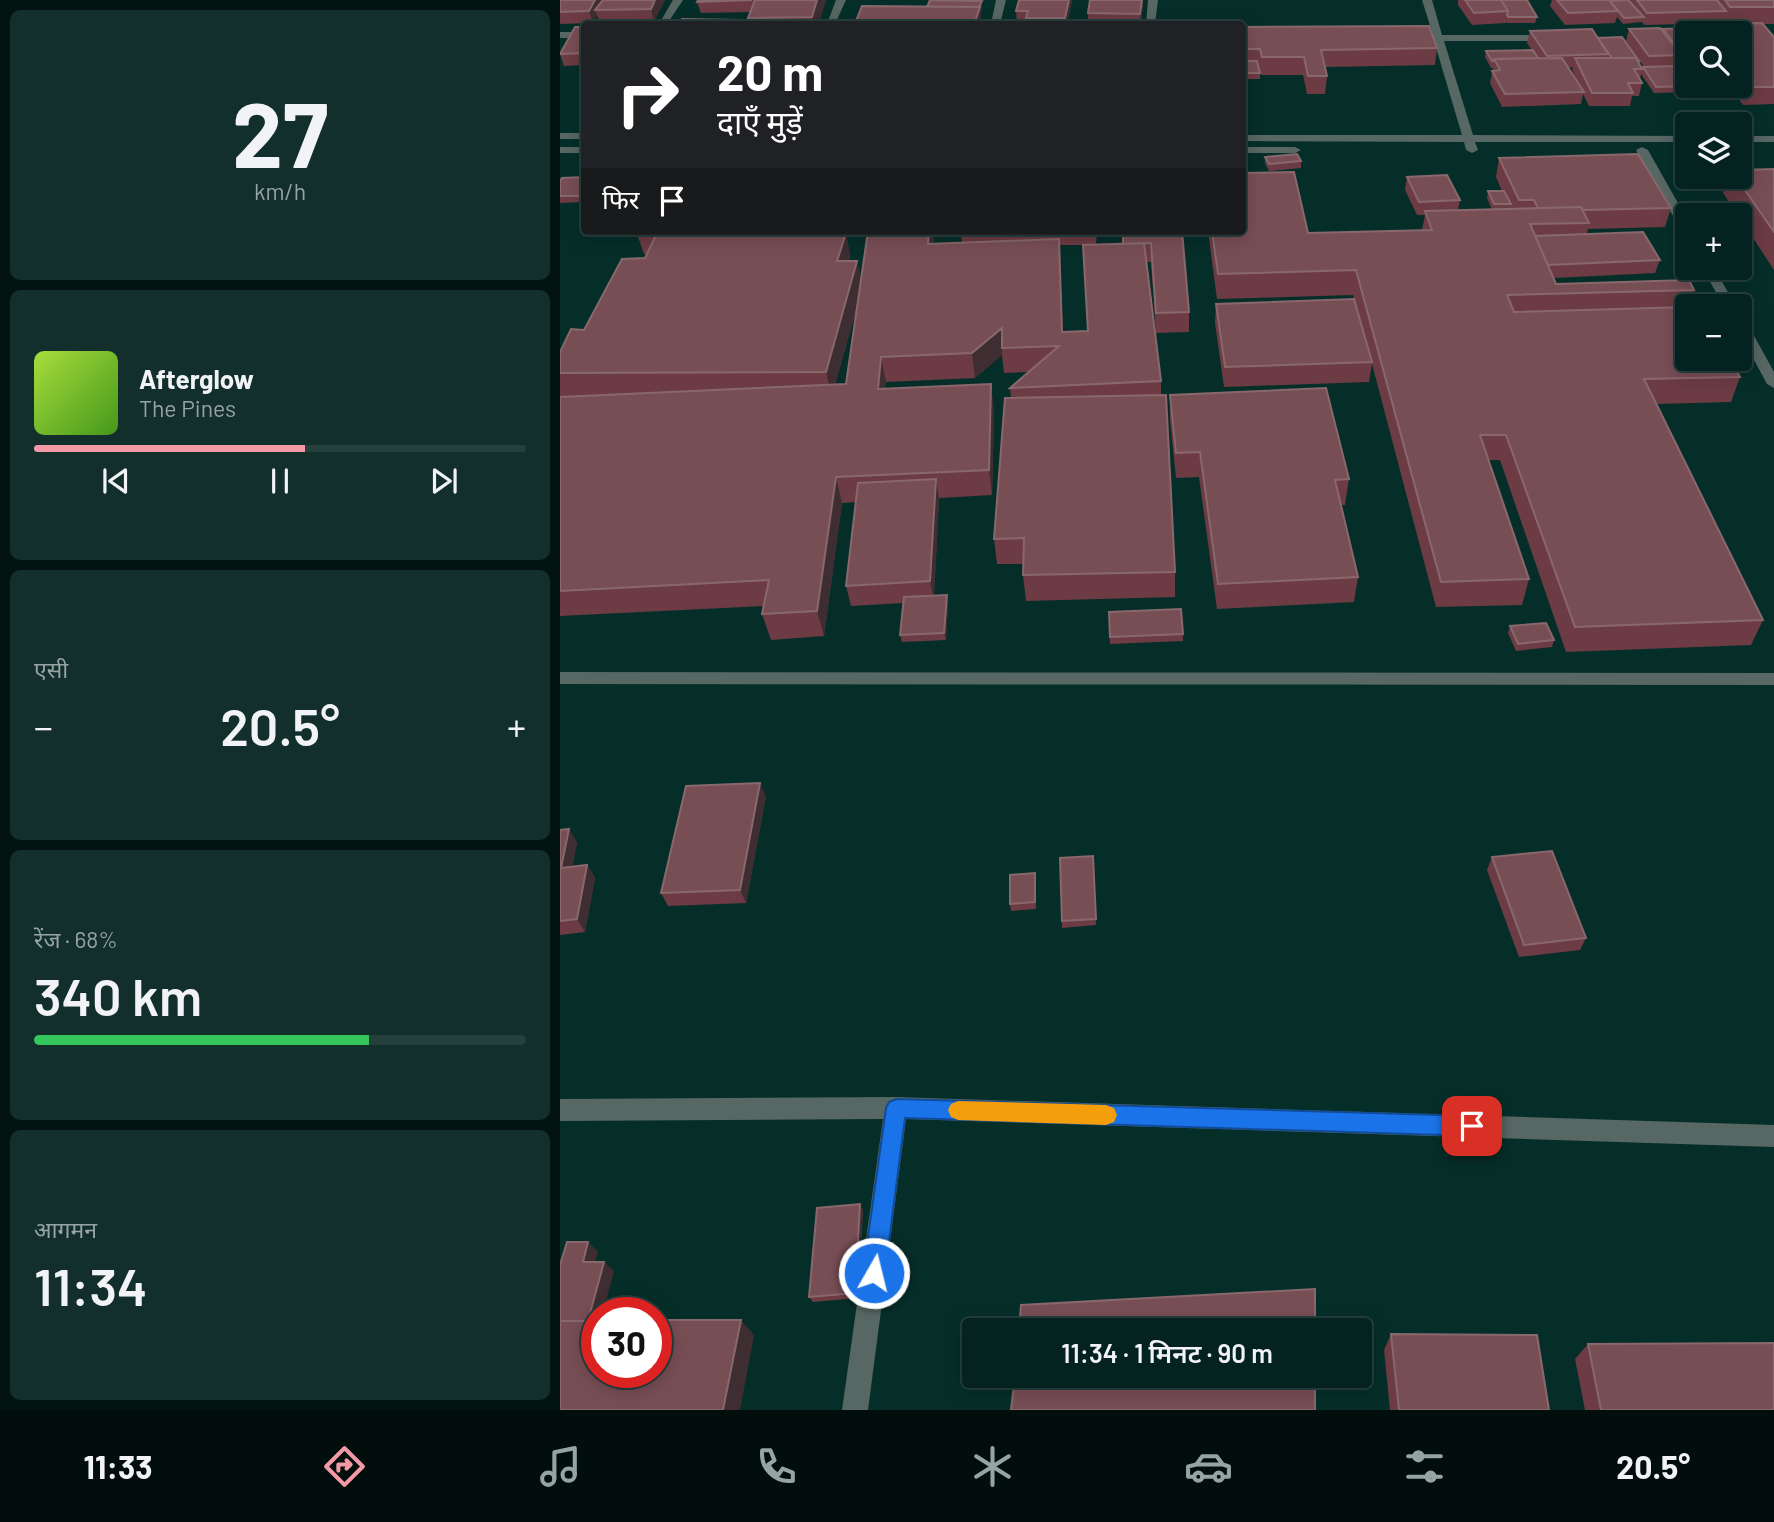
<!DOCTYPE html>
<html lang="hi">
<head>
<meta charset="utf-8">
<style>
  body { margin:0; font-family:Barlow,"Noto Sans Devanagari",sans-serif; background:#122f2c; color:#f1f3f6; height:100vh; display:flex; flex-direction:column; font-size:26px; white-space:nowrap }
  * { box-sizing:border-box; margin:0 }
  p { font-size:23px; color:#97a4a4 }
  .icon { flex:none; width:38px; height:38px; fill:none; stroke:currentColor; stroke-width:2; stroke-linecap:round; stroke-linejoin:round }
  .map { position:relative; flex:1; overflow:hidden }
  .side { display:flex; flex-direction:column; gap:10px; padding:10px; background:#021311; width:560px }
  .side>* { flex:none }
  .top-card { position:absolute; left:21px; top:21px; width:665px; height:214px; border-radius:7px; box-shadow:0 4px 18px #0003,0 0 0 2px #253f3d; background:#202124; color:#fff; overflow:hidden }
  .fabs { position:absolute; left:1115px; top:21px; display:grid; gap:14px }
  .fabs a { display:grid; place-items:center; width:77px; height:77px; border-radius:7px; background:#04221f; box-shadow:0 4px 18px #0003,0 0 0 2px #253f3d; font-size:35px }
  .speed { position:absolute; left:21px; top:1297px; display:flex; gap:14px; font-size:35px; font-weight:700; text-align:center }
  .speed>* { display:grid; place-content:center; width:91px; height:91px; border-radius:50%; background:#04221f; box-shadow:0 4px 18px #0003,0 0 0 2px #253f3d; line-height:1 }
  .speed .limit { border:10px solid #d22; background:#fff; color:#111 }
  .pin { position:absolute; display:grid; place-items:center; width:60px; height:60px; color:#fff; margin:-30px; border-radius:14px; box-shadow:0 4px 10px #0006 }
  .me { position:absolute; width:77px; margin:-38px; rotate:8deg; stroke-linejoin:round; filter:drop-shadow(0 0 5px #0008) }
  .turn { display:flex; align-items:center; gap:24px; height:147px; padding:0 21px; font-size:32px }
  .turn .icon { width:91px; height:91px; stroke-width:2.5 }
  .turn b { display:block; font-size:49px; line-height:60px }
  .then { display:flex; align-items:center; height:66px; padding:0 21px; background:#0003; gap:14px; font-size:26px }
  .big { font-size:52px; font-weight:600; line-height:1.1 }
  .side .widget { flex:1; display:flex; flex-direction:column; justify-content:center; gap:10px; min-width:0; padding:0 24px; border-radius:10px; background:#122f2c }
  .side .dial { align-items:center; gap:0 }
  .dial b { font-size:91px; line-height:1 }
  .song { display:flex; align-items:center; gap:21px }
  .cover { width:84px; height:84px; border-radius:10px; background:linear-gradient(135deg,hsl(80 70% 55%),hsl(100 70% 35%)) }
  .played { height:7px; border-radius:4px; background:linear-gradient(90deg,#f49aa6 55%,#253f3d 55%) }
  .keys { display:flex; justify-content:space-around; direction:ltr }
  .heat { display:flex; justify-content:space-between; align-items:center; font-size:38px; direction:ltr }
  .charge { height:10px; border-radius:5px; background:linear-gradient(90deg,#34c759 68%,#253f3d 0) }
  .trip { position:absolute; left:402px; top:1318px; width:410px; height:70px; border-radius:7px; background:#04221f; box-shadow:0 4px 18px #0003,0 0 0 2px #253f3d; font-weight:600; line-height:70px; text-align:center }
  .dock { display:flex; height:112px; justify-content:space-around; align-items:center; background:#020e0c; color:#97a4a4 }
  .dock .icon { width:49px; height:49px }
  .dock .active { color:#f49aa6 }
  .dock b { font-size:32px; color:#f1f3f6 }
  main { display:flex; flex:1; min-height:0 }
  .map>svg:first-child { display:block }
</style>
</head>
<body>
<main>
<section class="side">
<div class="widget dial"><b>27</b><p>km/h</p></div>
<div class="widget">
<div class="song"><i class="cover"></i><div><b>Afterglow</b><p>The Pines</p></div></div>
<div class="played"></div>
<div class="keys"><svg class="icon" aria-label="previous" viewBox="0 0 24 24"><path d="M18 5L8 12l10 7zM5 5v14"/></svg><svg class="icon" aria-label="pause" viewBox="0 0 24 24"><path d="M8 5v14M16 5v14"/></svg><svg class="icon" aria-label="next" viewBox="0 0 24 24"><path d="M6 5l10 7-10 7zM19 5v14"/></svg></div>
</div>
<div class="widget"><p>एसी</p>
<div class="heat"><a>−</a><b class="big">20.5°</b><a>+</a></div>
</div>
<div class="widget"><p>रेंज · 68%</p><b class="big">340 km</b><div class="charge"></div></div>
<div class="widget"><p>आगमन</p><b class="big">11:34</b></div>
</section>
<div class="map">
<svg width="1214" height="1410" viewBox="0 0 1214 1410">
  <rect width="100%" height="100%" fill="#062e29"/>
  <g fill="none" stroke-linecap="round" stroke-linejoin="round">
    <path fill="#576764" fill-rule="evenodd" d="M113 0H123L107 24H99Z
      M276 0H286L275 24H267Z
      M436 0H446L440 24H431Z
      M588 0H598L595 24H586Z
      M862 0H872L882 35H990L995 38 990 41H884L913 135 1127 136V142H915L918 150 912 153 906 150 904 142 682 141V135H902L874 41H850L845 38 850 35H873Z
      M0 32H24V38H0Z
      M0 133H24V139H0Z
      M1180 136H1214V142H1180Z
      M0 147H24V153H0Z
      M682 147H735L741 150 735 153H682Z
      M1082 147 1088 150 1127 219V234L1121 230 1076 150Z
      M1142 268H1154L1176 306H1164Z
      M1180 319 1187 323 1214 372V388L1207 384 1180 334Z
      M0 672 1214 673V685L0 684Z
      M336 1097 1214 1125V1147L346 1119 308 1410H282L323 1119 0 1121V1099Z"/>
  </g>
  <path fill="#6c3b43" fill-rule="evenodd" d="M0 0H105L94 21 39 22 37 15 33 23 0 24Z
    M138 0H266L258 24H189L188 18 191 12 141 13 137 2Z
    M369 0H422L421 12V19L419 24H296V21L367 7Z
    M512 0 507 24H467V23H457L456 11Z
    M583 0 581 24H528V13Z
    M898 0H967L977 17 975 23H947L946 22V23L912 25 898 5Z
    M992 0H1214V24H1203L1214 37V104L1183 105 1169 86H1180V33H1138L1141 25 1165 24 1163 21 1162 23 1084 25 1082 22 1063 24 1057 17 1055 23 1005 25 990 6Z
    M24 27V65L4 66 0 54Z
    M682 27 877 48 875 65 765 67 767 76 765 94H747L743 75H701L698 67 700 73V79H682Z
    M1069 29 1103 32V29L1127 33V67H1119L1118 65V66L1132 86 1130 92 1094 93 1081 74 1080 79 1082 83 1079 96H1072L1070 106H1029L1023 94 1021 104 942 107 930 83 933 68H931L925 57 926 51 972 50 967 43 970 31 1038 38 1079 61V63L1082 68 1083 67H1084L1066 41ZM1013 67 1012 70 1019 84 1008 68Z
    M705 157 741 161V168L709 171 705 163Z
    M939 158 1111 208 1105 227 1028 229 1027 234 1100 260 1095 273 994 278 996 284 1134 290 1128 306H1127V359L1180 377 1171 402 1097 404 1203 620 1191 645 1006 652 940 460H929L969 579 962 605 876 607 812 364 809 382 664 387 655 323 656 304 794 299 793 295 657 299 648 231 748 233 862 230 865 215H857L845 190 847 177 900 200 898 210H932L927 198 928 191H942L936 177Z
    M1214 169V270L1180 218V215H1178L1163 193 1169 177H1180Z
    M24 177V202L0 203V181Z
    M76 231H272V233H286L290 257 289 261H297L301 279 308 231H375L373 244 402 243 401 231H537L536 245 563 244 622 231 629 312V332L596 333 591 262H587L601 381V396L615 572V597L466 601 463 575V564H437L434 539 451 398 450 388 468 372 444 373 442 355 415 378 326 382 325 388 434 409 432 495 379 498 374 596 388 602 386 640 342 642 340 635 343 603 291 606 286 586 296 502 282 503 264 636 211 640 202 614 204 606 0 616V352L24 330 85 258 87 254H84ZM499 245H534L528 331 503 332ZM298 303 286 384 275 385Z
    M610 395 789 479 785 505H781L798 577 794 602 657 609 639 477 616 478 610 420Z
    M549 612 623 634V641L550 644Z
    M950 626 994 640 992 647 956 651 948 633Z
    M206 796 186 903 108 906 101 893Z
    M0 830 17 842 12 866 27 865 35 878 25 932 0 935Z
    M533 856 536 925 502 928V921Z
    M932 857 1026 938 1020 950 959 957 927 870Z
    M475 873 476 909 451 911 450 904Z
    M303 1209 298 1298 253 1302 249 1297Z
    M831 1334 989 1410H830L824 1350Z
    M1028 1344 1214 1410H1025L1015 1359Z"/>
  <path fill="#3e2d31" d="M35 0H46L35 10 37 15 33 23 29 11Z
    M95 0H105L94 21 91 9Z
    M257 0H266L258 24H253L252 17Z
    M420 0H422L421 12V19L419 24H416L415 22 421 3Z
    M509 0H512L507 24H506L505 18Z
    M582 0H583L581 24 580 14Z
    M260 231H272L264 257 259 233Z
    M369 231H375L371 268 368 244Z
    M286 233 290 257 282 285 277 261Z
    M499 239 500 263 504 357 502 332Z
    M297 261 302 286 272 397 266 372Z
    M442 328V355L415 378 412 353Z
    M321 357 326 382 323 414 318 389Z
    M431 384 434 409 432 495 429 470Z
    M276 477 282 503 264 636 257 611Z
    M376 479 379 499 374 601 370 581Z
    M387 595 388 602 386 640 384 633Z
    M200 783 206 796 186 903 180 890Z
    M9 829 17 842 10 881 1 868Z
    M27 865 35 878 25 932 17 919Z
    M300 1204 303 1209 298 1298 295 1293Z
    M28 1242 38 1252 32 1271 23 1262Z
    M44 1262 54 1271 43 1312H37V1333L27 1324Z
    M181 1320 194 1335 180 1410H163Z"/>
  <path fill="#784e55" stroke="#88686d" stroke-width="2" d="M0 0H35L29 11 0 12Z
    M43 0H95L91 9 35 10Z
    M138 0H192L137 2Z
    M195 0H257L252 17 188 18Z
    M370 0 422 1 419 7H367Z
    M459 0H509L505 18H466L468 11H456Z
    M530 0H582L580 14 528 13Z
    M905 0H941L948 11 914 13Z
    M941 0H967L977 17H948L947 15 948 11Z
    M997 0H1049L1058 11 1008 13Z
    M1068 0 1084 17 1064 18 1050 1Z
    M1077 0H1157L1166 11 1087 13Z
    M1165 0H1214V7H1170Z
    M302 6 420 7 415 22 296 21Z
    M122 19 179 20 176 24H118Z
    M1202 23 1214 37V87H1189L1180 75V33H1147L1141 25Z
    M869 26 877 48 761 50 767 76H748L744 57H702L700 49H682V27Z
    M15 27H24V53L0 54Z
    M1100 28 1121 55 1089 56 1069 29Z
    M1134 28 1138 33H1127V55H1123L1103 29Z
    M1032 29 1048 54 987 56 970 31Z
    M1062 37 1079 61H1078L1076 58H1052L1038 38Z
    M973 50 978 58 934 59V61H932L926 51Z
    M1002 58 1024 92 945 94 932 71 940 70 934 59Z
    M1015 58H1076L1082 69H1074L1082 83H1068L1073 93H1032Z
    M682 61H697L700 73H682Z
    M1118 66 1127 79V86H1132L1096 87 1083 67Z
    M737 154 741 161 709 164 705 157Z
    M1078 154 1111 208 1023 210 1021 207 978 208 974 200H959L939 158Z
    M1214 169V232L1176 177H1180V170Z
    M734 172 748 233 872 230 865 211 1021 207 1029 223 970 224 996 284 1129 280 1134 290 947 295 954 312 1127 307V359H1170L1180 377 1084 379 1203 620 1015 627 946 435H920L969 579 881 582 796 270 658 274 652 231H682V173Z
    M887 175 900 200 859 202 847 177Z
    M24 177V190L22 196H0V181L2 178Z
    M928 191H944L951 204H934Z
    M98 231H260L259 233H286L277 261H297L266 372 0 373V352L11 329 24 330 62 259 85 258Z
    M308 231H369L368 244 499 239 502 332 528 331 523 245 584 243 601 381 450 388 499 346 442 348V328L412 353 321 357 318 389 431 384 429 470 276 477 257 611 202 614 209 580 0 591V397L286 384Z
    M563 231H622L629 312 596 313 591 243 563 244Z
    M1083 232 1100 260 988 265 975 236Z
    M794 299 812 362 665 367 656 304Z
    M766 388 789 479 775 480 798 577 658 584 640 452 616 453 610 395Z
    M606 395 615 572 463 575 464 538 434 539 445 398Z
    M376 479 370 581 286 586 298 483Z
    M387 595 384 633 340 635 344 597Z
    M621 609 623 634 550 637 549 612Z
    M986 623 994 640 958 644 950 626Z
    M200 783 180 890 101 893 126 786Z
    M9 829 1 868 27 865 17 919 0 921V830Z
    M992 851 1026 938 964 945 932 857Z
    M533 856 536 919 502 921 500 858Z
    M475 873V902L450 904V875Z
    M300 1204 295 1293 249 1297 257 1208Z
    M7 1242H28L23 1262H44L28 1321H0V1265Z
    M755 1289V1330H459L461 1305Z
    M96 1320H181L163 1410H0V1321H37V1372H96Z
    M831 1334 977 1335 989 1410H839Z
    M1214 1343V1410H1041L1028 1344Z
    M455 1376H755V1410H451Z"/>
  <path fill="#1a73e8" stroke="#114b97" stroke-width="2" d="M336 1099 912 1116 919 1119 922 1126 919 1133 912 1136 345 1118 325 1273 322 1281 314 1284 306 1281 303 1273 326 1108 329 1102Z"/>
  <path fill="#f59e0b" d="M398 1101 546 1105 554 1108 557 1115 554 1122 546 1125 398 1120 391 1117 388 1110 391 1104Z"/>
</svg>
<div class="fabs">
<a><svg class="icon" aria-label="search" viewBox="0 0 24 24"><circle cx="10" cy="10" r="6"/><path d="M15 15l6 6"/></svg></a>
<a><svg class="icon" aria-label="layers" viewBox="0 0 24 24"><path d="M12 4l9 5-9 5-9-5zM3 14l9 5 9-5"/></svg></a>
<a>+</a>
<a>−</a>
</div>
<div class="speed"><div class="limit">30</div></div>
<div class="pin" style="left:912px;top:1126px;background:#d93025"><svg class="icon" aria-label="arrive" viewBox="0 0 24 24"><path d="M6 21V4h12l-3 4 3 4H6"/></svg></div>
<svg class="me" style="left:314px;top:1273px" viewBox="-20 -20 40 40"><circle r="17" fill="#1a73e8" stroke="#fff" stroke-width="3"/><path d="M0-11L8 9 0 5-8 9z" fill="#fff"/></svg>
<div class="trip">11:34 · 1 मिनट · 90 m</div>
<div class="top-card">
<div class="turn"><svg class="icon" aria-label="right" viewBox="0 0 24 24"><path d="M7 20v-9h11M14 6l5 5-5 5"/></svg><div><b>20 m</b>दाएँ मुड़ें</div></div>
<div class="then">फिर<svg class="icon" aria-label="arrive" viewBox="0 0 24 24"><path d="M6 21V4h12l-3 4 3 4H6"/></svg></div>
</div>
</div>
</main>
<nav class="dock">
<b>11:33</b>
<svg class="icon active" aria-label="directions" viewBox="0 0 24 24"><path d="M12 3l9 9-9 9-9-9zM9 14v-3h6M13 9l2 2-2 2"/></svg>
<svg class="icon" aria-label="music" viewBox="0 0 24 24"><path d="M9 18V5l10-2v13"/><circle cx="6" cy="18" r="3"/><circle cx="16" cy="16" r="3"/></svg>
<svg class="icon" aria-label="phone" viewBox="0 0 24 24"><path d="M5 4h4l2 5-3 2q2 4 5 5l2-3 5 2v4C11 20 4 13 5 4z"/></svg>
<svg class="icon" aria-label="climate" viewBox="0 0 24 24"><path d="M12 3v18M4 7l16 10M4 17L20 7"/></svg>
<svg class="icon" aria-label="car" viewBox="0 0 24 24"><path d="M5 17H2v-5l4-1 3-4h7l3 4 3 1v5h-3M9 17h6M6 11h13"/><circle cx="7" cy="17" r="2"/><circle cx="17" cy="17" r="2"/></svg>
<svg class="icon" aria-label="filters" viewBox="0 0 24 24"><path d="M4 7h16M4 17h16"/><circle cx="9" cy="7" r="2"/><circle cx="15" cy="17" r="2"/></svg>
<b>20.5°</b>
</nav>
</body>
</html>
